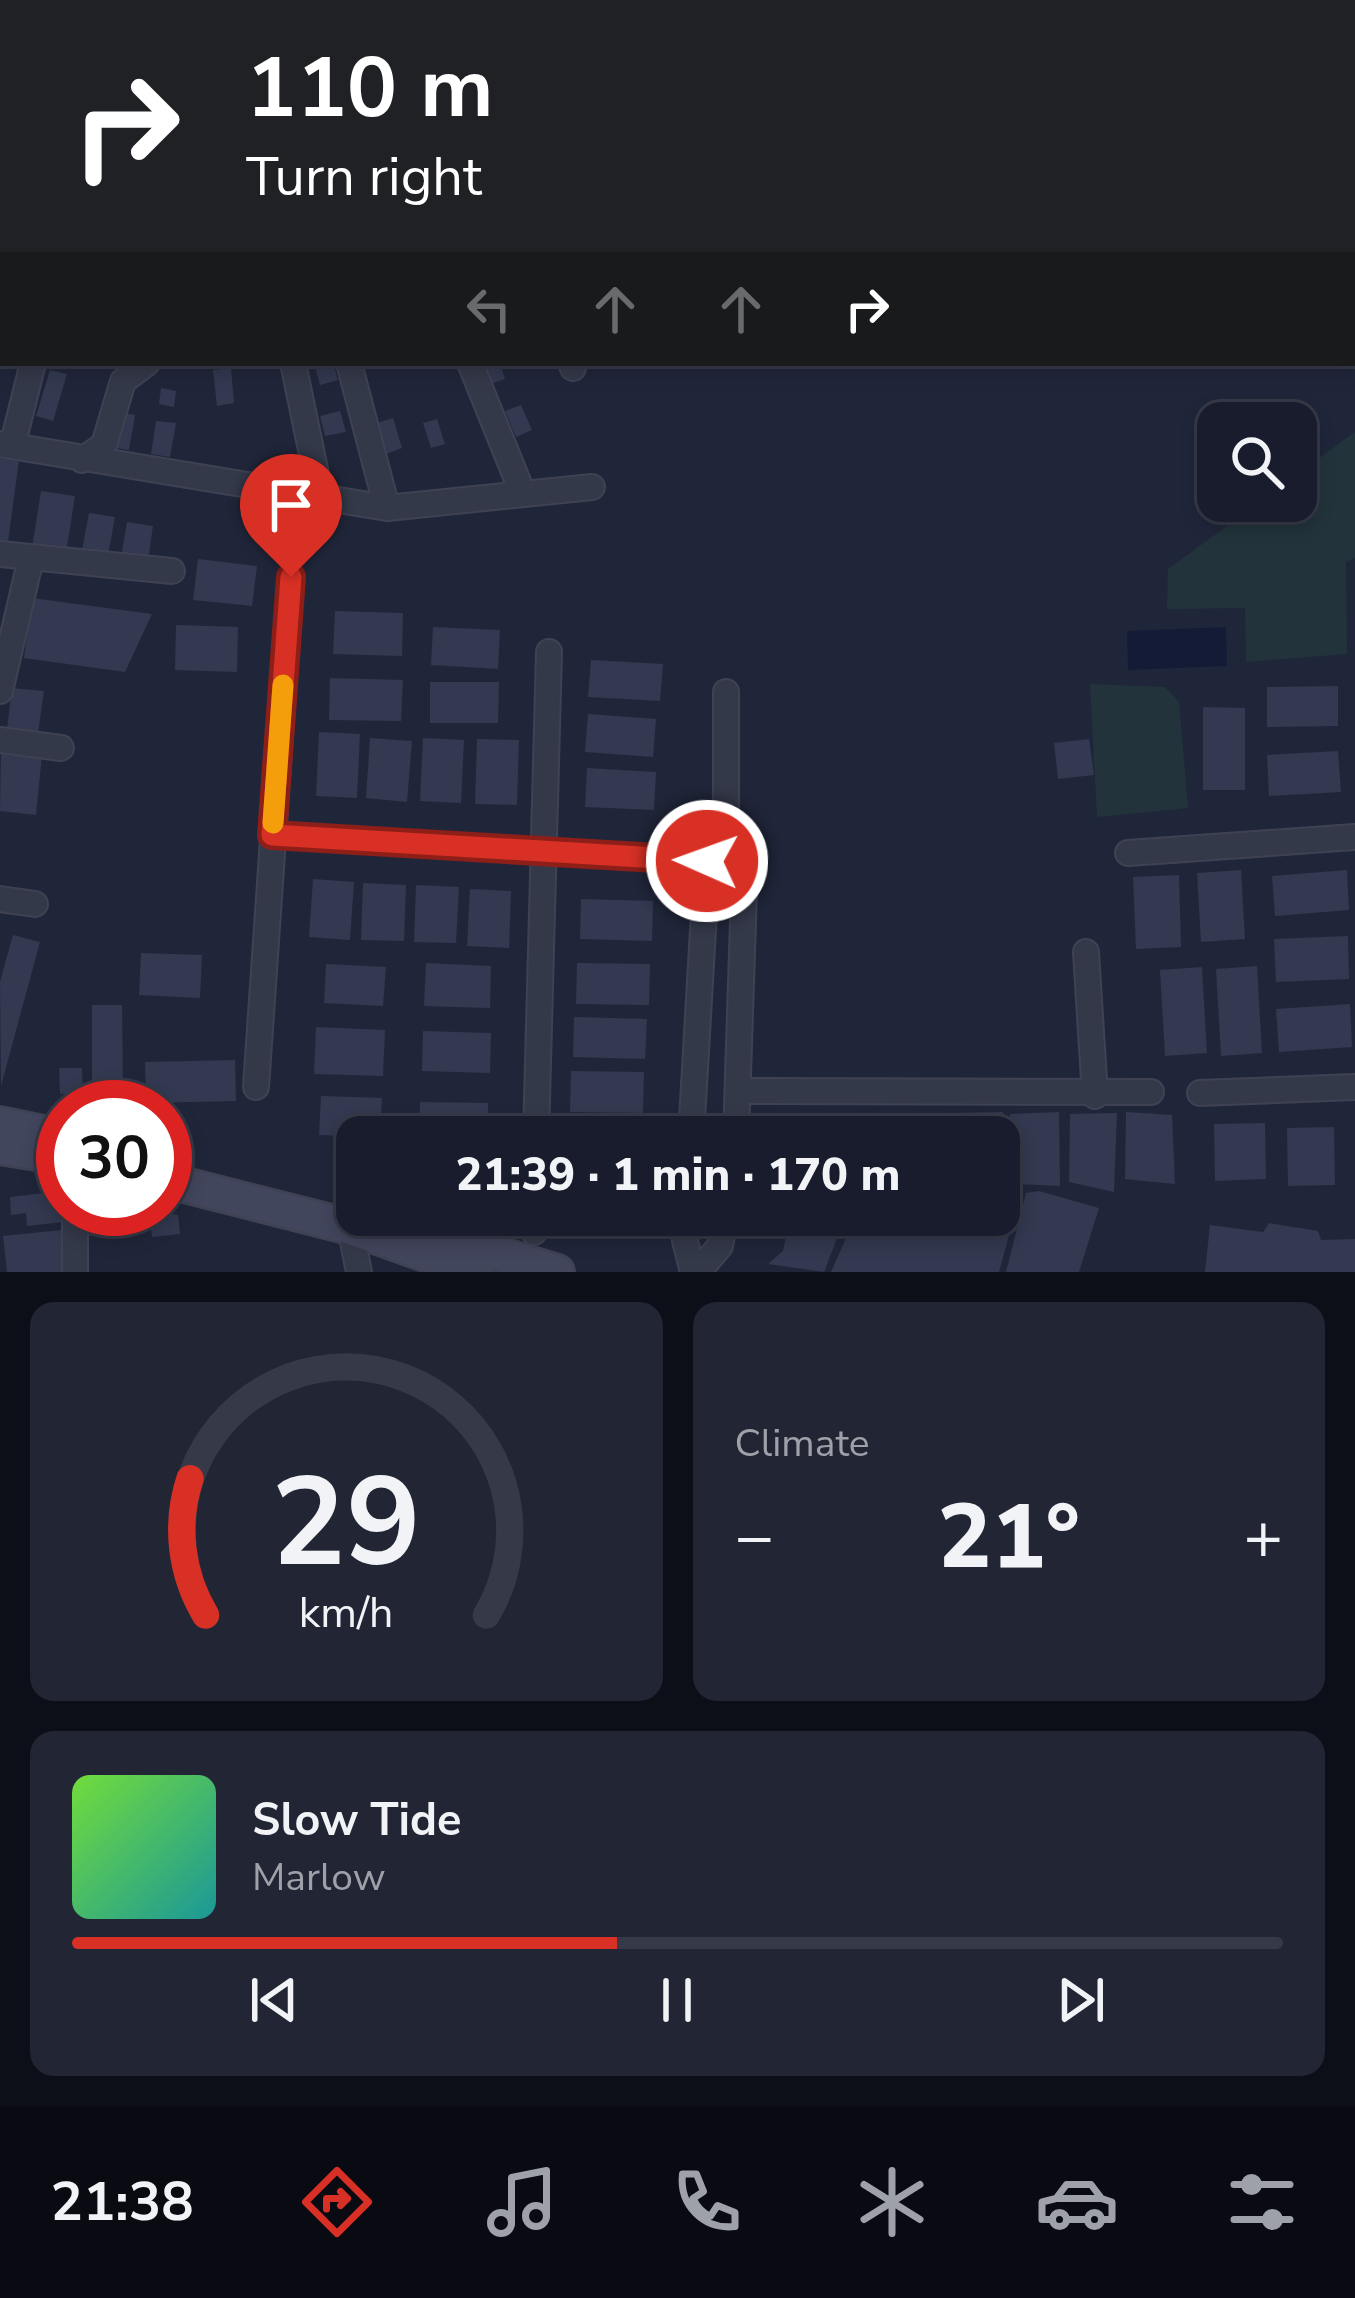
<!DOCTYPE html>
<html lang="en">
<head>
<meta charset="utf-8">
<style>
  body { margin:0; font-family:"Nunito Sans",sans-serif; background:#212534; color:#f1f3f6; height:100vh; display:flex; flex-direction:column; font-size:45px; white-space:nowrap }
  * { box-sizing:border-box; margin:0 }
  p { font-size:39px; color:#9fa1a9 }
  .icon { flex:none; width:66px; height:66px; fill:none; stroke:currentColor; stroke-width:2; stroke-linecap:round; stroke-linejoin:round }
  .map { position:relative; height:1272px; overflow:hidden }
  .drawer { display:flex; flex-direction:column; gap:30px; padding:30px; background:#0d0f18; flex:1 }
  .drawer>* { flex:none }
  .banner { position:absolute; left:0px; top:0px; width:1356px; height:366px; box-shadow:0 6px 18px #0003,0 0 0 3px #363a48; background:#202124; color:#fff; overflow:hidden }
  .fabs { position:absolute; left:1197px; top:402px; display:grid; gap:24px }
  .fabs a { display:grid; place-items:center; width:120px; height:120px; border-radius:24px; background:#181c2c; box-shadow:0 6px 18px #0003,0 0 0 3px #363a48; font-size:60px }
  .speed { position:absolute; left:36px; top:1080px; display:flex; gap:24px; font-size:60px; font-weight:700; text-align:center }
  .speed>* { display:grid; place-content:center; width:156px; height:156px; border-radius:50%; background:#181c2c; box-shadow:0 6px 18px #0003,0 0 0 3px #363a48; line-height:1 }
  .speed .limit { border:18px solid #d22; background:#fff; color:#111 }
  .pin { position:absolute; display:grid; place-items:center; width:102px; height:102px; color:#fff; margin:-123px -51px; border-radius:50% 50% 50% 0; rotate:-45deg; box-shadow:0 0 12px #0007 }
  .pin .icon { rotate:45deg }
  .me { position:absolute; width:132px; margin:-66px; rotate:272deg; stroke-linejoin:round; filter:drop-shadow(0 0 9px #0008) }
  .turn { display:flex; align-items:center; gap:42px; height:252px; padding:0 48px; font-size:54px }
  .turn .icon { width:156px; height:156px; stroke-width:2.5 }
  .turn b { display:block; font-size:84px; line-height:102px }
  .lanes { display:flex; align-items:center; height:114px; padding:0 48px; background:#0003; justify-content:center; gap:60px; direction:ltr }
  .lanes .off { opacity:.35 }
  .big { font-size:90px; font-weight:800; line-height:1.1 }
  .drawer .tile { flex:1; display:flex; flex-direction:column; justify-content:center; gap:18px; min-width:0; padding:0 42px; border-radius:24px; background:#212534 }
  .drawer .dial { align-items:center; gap:0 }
  .dial svg { height:312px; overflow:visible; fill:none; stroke:#363a48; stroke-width:7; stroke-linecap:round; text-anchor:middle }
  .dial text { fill:#f1f3f6; stroke:none }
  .song { display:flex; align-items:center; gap:36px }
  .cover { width:144px; height:144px; border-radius:18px; background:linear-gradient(135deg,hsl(100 70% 55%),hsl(180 70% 35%)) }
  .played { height:12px; border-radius:6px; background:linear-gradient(90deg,#d93025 45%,#363a48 45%) }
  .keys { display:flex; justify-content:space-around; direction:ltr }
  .heat { display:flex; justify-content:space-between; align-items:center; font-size:66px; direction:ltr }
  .drawer .tiles { flex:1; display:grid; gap:30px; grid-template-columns:1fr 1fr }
  .tile:last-child { grid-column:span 2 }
  .trip { position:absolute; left:336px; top:1116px; width:684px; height:120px; border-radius:24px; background:#181c2c; box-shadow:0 6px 18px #0003,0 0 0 3px #363a48; font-weight:800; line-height:120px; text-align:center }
  .menu { display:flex; height:192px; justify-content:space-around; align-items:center; background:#0a0b12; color:#9fa1a9 }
  .menu .icon { width:84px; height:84px }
  .menu .selected { color:#d93025 }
  .menu b { font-size:54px; color:#f1f3f6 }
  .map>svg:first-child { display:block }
</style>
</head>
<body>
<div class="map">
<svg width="1355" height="1272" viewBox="0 0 1355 1272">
  <rect width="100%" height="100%" fill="#20263a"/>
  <path fill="#22333b" d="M1355 432V558L1346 562 1347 654 1246 662 1245 608 1167 609 1168 569 1261 501H1296V475Z
    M1090 684 1165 687 1179 702 1188 808 1097 817Z"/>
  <path fill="#141b37" d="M1226 627 1227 666 1128 670 1127 631Z"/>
  <path fill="#323950" d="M314 363H333L338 380 320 385Z
    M483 363H500L505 379 490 384Z
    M231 368 234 403 217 406 213 370Z
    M50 370 67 374 53 421 36 416Z
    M161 388 176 391 174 407 159 404Z
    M521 405 532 430 516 437 505 411Z
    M115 411 135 415 129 450 109 447Z
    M340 411 346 432 325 436 320 416Z
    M393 418 402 448 386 454 377 423Z
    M437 419 445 444 431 448 423 423Z
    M156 421 176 423 170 457 151 454Z
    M0 458 19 460 7 549 0 548Z
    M41 491 75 496 66 553 32 548Z
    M89 513 115 517 107 561 81 556Z
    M127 522 153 526 147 567 120 562Z
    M198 559 257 566 252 606 193 600Z
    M32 598 152 614 125 672 24 658Z
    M335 611 403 613 402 656 333 654Z
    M176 625 238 627 237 672 175 670Z
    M433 627 500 630 498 669 431 665Z
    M591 660 663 664 660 701 588 697Z
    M330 678 403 680 401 721 329 720Z
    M430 682H499L498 723H430Z
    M1338 686V726L1267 727V687Z
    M12 688 44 691 37 740 6 737Z
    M1203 707 1245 708V790H1203Z
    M588 714 656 719 653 757 585 752Z
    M319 732 360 734 357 798 316 796Z
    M370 738 412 741 407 802 366 798Z
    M423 738 464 740 461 803 420 801Z
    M477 739 519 740 517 805 475 804Z
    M1089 739 1094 775 1058 779 1054 743Z
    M1 750 42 755 36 815 0 811Z
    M1338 751 1341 792 1269 796 1267 755Z
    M587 768 656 772 654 810 585 807Z
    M1241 870 1245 939 1201 942 1197 873Z
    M1347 870 1349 910 1275 916 1272 876Z
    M1179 875 1181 947 1136 949 1133 877Z
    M313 879 354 882 350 940 309 937Z
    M363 883 406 885 404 941 361 940Z
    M416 885 459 887 456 943 414 942Z
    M470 889 511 891 509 948 467 946Z
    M581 899 653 901 652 941 580 939Z
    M13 935 40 942 1 1086 0 982Z
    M1348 936 1349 979 1276 982 1274 939Z
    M141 953 202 955 200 998 139 995Z
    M426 963 491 966 490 1008 424 1006Z
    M577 963 650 964 649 1005 576 1004Z
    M326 964 386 967 383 1006 324 1003Z
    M1257 966 1262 1053 1221 1056 1216 969Z
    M1202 967 1207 1053 1165 1056 1160 970Z
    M1350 1004 1352 1047 1279 1052 1276 1009Z
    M92 1005H122L123 1084H92Z
    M574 1017 647 1019 645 1059 573 1057Z
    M316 1027 385 1030 383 1076 314 1074Z
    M423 1031 491 1033 490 1073 422 1071Z
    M235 1060 236 1101 146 1103 145 1062Z
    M59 1068H82L83 1093 60 1094Z
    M571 1071 644 1072 643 1113 570 1112Z
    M321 1096 382 1098 380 1137 319 1135Z
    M420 1102 488 1103V1137H419Z
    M1003 1112 1008 1181 999 1180V1137H956L954 1113Z
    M1059 1112 1060 1186 1014 1184 1010 1114Z
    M1126 1112 1172 1115 1175 1184 1125 1179Z
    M789 1113H836V1137H789Z
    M948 1113 949 1137H904L903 1115Z
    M1117 1113 1114 1192 1069 1182 1070 1114Z
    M846 1114 893 1116 892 1137H846Z
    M1265 1123 1266 1179 1215 1181 1214 1124Z
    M1334 1127 1335 1185 1288 1186 1287 1128Z
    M570 1131 643 1132V1137H570Z
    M999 1189 1021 1191 999 1272H831L856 1215H999Z
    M60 1191 63 1222 27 1226 26 1213 11 1215 10 1197Z
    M1039 1191 1099 1208 1079 1272H1006L1026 1193Z
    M149 1209 178 1215 180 1234 152 1237Z
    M137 1211 139 1233 89 1236 87 1214Z
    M790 1215H846L824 1272 768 1264 783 1251Z
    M1269 1223 1318 1231 1321 1240 1355 1239V1272H1205L1210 1225 1263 1232Z
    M62 1230 67 1272H7L3 1236Z"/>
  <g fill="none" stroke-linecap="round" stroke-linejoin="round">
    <defs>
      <path id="minor" d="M31 0V3
        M121 0V3
        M354 0V3
        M0 14H3
        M293 363 321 498
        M349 363 387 508
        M470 363 523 494
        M571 363 573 368
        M13 443 33 363
        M0 444 387 508 592 487
        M82 460 104 445 123 381 147 363
        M0 554 172 571
        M0 691 31 558
        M0 740 61 748
        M272 835 707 861 726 846 745 859 736 1137
        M726 846V692
        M1128 853 1355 837
        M0 899 35 904
        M1086 952 1095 1096
        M256 1087 291 577
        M742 1091 1151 1092
        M1200 1093 1355 1087
        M536 1137 549 652
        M691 1137 707 861
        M686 1215 685 1241 693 1272
        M350 1227 359 1272
        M534 1232V1215
        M75 1272V1209
        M698 1272 720 1246 726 1215"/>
      <path id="secondary" d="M0 1124 63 1137
        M0 1147 55 1156
        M165 1180 350 1227 475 1272
        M395 1222 557 1272"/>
    </defs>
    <use href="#minor" stroke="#3e4253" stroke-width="28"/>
    <use href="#secondary" stroke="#3e4253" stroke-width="38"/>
    <use href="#minor" stroke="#34394a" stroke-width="24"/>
    <use href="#secondary" stroke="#42465d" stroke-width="33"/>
  </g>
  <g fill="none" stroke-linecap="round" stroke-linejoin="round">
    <defs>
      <path id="route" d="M291 577 272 835 707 861"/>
    </defs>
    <use href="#route" stroke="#8d1f18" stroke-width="30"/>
    <use href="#route" stroke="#d93025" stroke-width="21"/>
    <path stroke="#f59e0b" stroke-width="21" d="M273 823 283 685"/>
  </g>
</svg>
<div class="fabs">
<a><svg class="icon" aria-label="search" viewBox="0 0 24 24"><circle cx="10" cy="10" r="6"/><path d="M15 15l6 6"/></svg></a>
</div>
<div class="speed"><div class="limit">30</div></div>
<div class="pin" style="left:291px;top:577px;background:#d93025"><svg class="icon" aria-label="arrive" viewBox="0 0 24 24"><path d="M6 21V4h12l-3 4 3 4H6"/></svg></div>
<svg class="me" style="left:707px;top:861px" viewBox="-20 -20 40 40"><circle r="17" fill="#d93025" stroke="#fff" stroke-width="3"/><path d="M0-11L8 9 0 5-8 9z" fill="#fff"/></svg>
<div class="trip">21:39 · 1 min · 170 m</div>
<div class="banner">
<div class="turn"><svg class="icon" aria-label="right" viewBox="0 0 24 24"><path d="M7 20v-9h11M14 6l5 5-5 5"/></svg><div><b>110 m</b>Turn right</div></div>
<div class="lanes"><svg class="icon off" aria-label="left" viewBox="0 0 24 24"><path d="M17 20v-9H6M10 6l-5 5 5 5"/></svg><svg class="icon off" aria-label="ahead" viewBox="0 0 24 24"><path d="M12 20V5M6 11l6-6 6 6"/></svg><svg class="icon off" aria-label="ahead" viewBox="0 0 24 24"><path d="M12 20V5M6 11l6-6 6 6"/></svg><svg class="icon" aria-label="right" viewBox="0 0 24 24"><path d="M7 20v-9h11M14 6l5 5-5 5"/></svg></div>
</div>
</div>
<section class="drawer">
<div class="tiles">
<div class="tile dial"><svg viewBox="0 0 100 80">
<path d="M14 69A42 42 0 1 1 86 69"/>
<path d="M14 69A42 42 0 0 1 10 34" stroke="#d93025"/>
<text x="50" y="56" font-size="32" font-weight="700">29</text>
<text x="50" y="72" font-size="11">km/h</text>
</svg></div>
<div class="tile"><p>Climate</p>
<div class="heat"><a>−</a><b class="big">21°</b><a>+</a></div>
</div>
<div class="tile">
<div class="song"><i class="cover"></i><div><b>Slow Tide</b><p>Marlow</p></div></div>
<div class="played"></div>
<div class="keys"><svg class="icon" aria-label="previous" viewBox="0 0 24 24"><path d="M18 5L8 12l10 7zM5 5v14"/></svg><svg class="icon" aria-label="pause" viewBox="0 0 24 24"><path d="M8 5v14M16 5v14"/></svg><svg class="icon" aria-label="next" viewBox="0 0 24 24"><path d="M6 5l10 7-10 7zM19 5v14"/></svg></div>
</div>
</div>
</section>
<nav class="menu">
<b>21:38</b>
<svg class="icon selected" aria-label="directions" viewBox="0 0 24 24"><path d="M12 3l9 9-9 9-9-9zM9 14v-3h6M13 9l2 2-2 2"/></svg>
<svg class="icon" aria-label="music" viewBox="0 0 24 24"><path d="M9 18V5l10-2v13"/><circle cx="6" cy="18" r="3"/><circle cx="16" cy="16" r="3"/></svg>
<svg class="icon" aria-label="phone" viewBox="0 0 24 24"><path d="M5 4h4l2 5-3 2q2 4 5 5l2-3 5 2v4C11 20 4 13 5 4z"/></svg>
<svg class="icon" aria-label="climate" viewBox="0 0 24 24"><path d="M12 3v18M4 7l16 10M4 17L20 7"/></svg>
<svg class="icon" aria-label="car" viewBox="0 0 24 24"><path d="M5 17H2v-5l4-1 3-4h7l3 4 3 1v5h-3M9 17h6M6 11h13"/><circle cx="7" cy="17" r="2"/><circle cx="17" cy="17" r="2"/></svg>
<svg class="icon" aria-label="filters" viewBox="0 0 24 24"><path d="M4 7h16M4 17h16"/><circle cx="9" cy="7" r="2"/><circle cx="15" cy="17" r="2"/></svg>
</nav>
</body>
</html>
